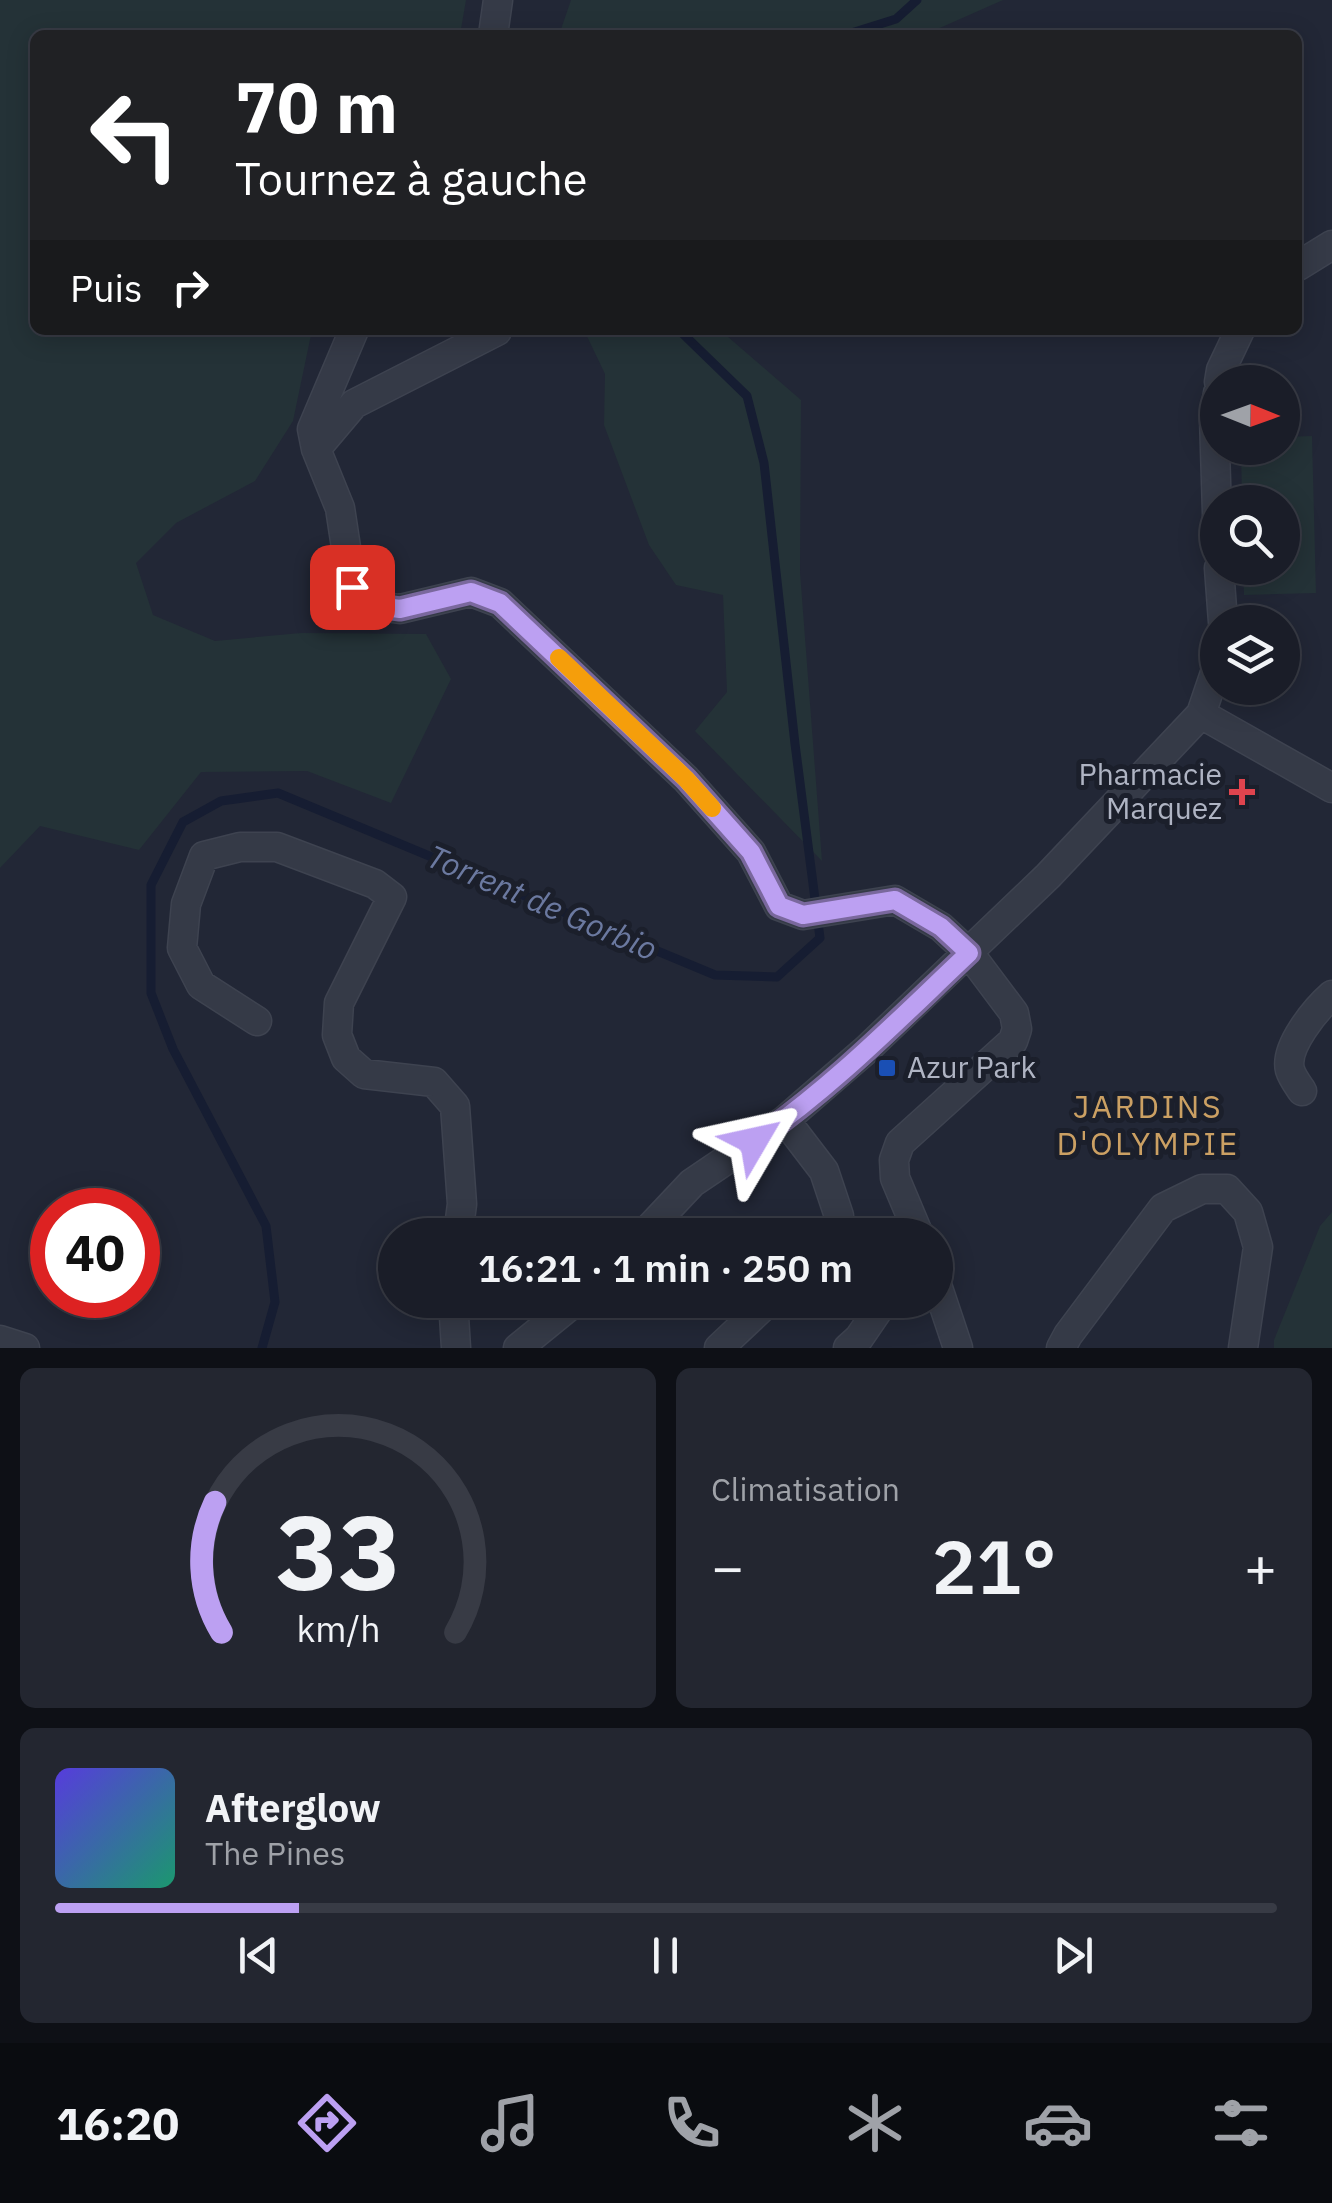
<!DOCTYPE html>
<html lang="fr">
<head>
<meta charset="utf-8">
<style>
  body { margin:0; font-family:"IBM Plex Sans",sans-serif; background:#232630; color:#f1f3f6; height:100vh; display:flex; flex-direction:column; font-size:38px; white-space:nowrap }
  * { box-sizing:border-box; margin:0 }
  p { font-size:32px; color:#9fa2a8 }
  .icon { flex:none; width:55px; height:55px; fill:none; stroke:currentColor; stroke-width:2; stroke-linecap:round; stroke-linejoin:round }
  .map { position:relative; height:1348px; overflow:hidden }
  .panel { display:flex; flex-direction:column; gap:20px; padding:20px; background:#0e1016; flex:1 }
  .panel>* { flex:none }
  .hud { position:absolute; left:30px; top:30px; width:1272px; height:305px; border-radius:15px; box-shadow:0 5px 25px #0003,0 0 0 2px #383b45; background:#202124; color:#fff; overflow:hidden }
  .needle { width:65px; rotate:91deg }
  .buttons { position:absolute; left:1200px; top:365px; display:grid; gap:20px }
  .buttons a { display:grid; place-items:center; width:100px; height:100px; border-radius:50%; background:#1a1d28; box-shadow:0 5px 25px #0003,0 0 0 2px #383b45; font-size:50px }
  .speed { position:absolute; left:30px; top:1188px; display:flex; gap:20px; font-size:50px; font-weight:700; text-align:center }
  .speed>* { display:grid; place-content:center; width:130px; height:130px; border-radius:50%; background:#1a1d28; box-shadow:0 5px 25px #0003,0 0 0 2px #383b45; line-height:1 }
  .speed .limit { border:15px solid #d22; background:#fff; color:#111 }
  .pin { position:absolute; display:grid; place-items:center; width:85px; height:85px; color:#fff; margin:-42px; border-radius:20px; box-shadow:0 5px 15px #0006 }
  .me { position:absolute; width:110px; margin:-55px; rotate:54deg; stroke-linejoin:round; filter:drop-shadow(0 0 8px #0008) }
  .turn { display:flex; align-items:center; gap:35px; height:210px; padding:0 40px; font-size:45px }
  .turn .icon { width:130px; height:130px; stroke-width:2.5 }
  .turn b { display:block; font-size:70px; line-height:85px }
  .then { display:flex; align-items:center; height:95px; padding:0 40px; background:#0003; gap:20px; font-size:38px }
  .big { font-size:75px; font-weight:600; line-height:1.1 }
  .panel .tile { flex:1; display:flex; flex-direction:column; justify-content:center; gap:15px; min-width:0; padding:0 35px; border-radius:15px; background:#232630 }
  .panel .dial { align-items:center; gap:0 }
  .dial svg { height:260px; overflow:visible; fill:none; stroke:#383b45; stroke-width:7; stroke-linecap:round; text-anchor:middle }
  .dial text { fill:#f1f3f6; stroke:none }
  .song { display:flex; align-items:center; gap:30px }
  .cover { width:120px; height:120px; border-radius:15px; background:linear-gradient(135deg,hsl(250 70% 55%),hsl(160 70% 35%)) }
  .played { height:10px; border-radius:5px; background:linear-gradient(90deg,#bca0f2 20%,#383b45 20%) }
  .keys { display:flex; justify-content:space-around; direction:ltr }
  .heat { display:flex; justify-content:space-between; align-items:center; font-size:55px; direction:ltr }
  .panel .tiles { flex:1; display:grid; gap:20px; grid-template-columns:1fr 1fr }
  .tile:last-child { grid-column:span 2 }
  .trip { position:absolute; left:378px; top:1218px; width:575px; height:100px; border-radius:50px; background:#1a1d28; box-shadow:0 5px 25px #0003,0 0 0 2px #383b45; font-weight:600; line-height:100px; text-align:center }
  .menu { display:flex; height:160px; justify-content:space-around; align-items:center; background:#0a0c10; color:#9fa2a8 }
  .menu .icon { width:70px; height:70px }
  .menu .active { color:#bca0f2 }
  .menu b { font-size:45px; color:#f1f3f6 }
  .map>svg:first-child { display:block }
</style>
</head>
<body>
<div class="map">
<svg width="1332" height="1348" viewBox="0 0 1332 1348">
  <rect width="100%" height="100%" fill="#222736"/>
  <path fill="#243237" d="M0 0H466L460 35H35V330H312L293 421 255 481 176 523 136 563 153 615 215 641 301 633 426 634 451 679 391 803 307 771 201 772 139 850 40 826 0 868Z
    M571 0H1003L924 35H559Z
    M584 330H720L801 400 800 572 822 861 695 731 727 692 723 595 676 585 649 545 604 425 605 374Z
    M1312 436 1316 593 1244 595 1243 568H1282V502H1242L1241 448H1282L1283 437Z
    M1332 1212V1348H1274V1340L1320 1226Z"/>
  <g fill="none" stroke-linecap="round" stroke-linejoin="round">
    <path stroke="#161d32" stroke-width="9" d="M845 35 896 19 917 0
      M262 1348 275 1302 266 1226 173 1049 151 993V885L183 822 221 801 278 793 715 975 777 977 820 938 795 744 764 463 747 396 679 330"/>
    <defs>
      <path id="minor" d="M493 35 498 0
        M1298 266 1332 245
        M354 330 312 429 316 449 340 508 352 587 370 605 400 609 471 592 500 603 686 779 751 852 779 906 803 915 895 900 941 927 969 953 1014 1013 1017 1029 1013 1041 900 1143 894 1160 895 1178 919 1235
        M1219 382 1221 370 1240 330
        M1218 393 1214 417 1218 545
        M316 449 354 404 497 331
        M1219 568 1223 622
        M1201 714 1332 788
        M257 1021 201 985 182 948 186 904 204 856 240 847H277L375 884 392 897 339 1003 337 1035 346 1058 364 1074 434 1082 455 1106 462 1204 458 1235
        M1302 1091C1298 1085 1292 1077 1290 1070 1284 1047 1316 1009 1332 995
        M785 1120 824 1171 839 1216 833 1235
        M643 1235 692 1183 785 1120 867 1049 1048 876 1201 714 1218 664
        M935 1279 958 1348
        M453 1300 456 1348
        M0 1340 25 1348
        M518 1348 577 1300
        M719 1348 770 1300
        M848 1348 859 1338 885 1300
        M1061 1348 1068 1335 1163 1208 1202 1189H1227L1248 1212 1258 1247 1243 1348"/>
    </defs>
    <use href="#minor" stroke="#3e4350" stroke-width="31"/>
    <use href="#minor" stroke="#353a47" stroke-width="28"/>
  </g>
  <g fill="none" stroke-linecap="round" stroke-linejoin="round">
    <defs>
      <path id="route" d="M352 587 370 605 400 609 471 592 500 603 686 779 751 852 779 906 803 915 895 900 941 927 969 953C900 1018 833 1087 754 1141"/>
    </defs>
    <use href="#route" stroke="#7a689d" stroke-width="25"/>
    <use href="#route" stroke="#bca0f2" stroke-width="18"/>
    <path stroke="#f59e0b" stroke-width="18" d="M559 658 686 779 712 808"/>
  </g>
  <path fill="#e0444e" stroke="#1b1f2b" stroke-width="4" d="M1237 777h10v10h10v10h-10v10h-10v-10h-10v-10h10z"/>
  <rect fill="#1a4fb4" stroke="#1b1f2b" stroke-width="4" x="877" y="1058" width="20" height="20" rx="5"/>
  <g text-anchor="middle" stroke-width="10" stroke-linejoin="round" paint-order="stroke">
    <g font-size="30" fill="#afb4c3" stroke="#1b1f2b" text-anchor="end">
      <text x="1222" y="785">Pharmacie<tspan x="1222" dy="34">Marquez</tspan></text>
      <text x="907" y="1078" text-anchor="start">Azur Park</text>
    </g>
    <g font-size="32" font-style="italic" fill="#6b79a0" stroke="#1b1f2b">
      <text transform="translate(542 903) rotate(23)" y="11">Torrent de Gorbio</text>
    </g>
    <g font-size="32" letter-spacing="2.5" fill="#cba063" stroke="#1b1f2b">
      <text x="1148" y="1118">JARDINS<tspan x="1148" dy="37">D'OLYMPIE</tspan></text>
    </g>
  </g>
</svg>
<div class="buttons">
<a><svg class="needle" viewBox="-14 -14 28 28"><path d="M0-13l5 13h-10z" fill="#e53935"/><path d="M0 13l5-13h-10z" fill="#9fa2a8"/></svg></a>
<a><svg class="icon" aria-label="search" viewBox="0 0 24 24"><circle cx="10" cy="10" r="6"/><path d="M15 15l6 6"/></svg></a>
<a><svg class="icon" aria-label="layers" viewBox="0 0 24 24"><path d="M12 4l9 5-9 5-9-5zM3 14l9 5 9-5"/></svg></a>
</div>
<div class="speed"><div class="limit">40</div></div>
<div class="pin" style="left:352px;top:587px;background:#d93025"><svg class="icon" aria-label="arrive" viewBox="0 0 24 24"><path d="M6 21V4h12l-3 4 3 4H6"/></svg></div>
<svg class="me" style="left:754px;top:1141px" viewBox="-20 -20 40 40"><path d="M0-17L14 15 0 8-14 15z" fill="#bca0f2" stroke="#fff" stroke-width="4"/></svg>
<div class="trip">16:21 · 1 min · 250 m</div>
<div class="hud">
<div class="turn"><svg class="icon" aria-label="left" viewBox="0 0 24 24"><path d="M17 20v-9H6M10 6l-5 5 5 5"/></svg><div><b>70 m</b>Tournez à gauche</div></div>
<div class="then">Puis<svg class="icon" aria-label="right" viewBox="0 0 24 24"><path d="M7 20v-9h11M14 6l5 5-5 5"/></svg></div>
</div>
</div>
<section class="panel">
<div class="tiles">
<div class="tile dial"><svg viewBox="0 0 100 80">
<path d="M14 69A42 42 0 1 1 86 69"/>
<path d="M14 69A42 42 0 0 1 12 29" stroke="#bca0f2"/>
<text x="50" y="56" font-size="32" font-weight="700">33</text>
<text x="50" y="72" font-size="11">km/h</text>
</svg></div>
<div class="tile"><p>Climatisation</p>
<div class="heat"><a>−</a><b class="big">21°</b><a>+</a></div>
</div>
<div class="tile">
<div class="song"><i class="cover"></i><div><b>Afterglow</b><p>The Pines</p></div></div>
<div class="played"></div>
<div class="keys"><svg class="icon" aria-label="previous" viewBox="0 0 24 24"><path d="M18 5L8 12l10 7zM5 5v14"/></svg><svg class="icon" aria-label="pause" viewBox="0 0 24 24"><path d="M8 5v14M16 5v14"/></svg><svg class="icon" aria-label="next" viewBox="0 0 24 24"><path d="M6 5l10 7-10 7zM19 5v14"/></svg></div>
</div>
</div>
</section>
<nav class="menu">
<b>16:20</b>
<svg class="icon active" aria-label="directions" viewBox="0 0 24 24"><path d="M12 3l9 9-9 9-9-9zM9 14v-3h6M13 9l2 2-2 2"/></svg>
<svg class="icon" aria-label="music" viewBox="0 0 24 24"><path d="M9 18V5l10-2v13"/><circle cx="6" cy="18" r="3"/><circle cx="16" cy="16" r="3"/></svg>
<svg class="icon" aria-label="phone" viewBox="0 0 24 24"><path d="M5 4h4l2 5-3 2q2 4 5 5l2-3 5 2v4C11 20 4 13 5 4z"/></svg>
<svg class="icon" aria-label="climate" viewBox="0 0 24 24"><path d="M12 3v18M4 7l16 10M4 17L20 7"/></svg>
<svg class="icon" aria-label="car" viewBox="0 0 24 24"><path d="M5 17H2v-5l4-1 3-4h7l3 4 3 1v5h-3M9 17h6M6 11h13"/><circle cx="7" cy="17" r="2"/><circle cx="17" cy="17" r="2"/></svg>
<svg class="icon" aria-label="filters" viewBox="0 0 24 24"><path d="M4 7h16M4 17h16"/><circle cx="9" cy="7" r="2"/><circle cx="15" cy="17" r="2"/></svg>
</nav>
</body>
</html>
